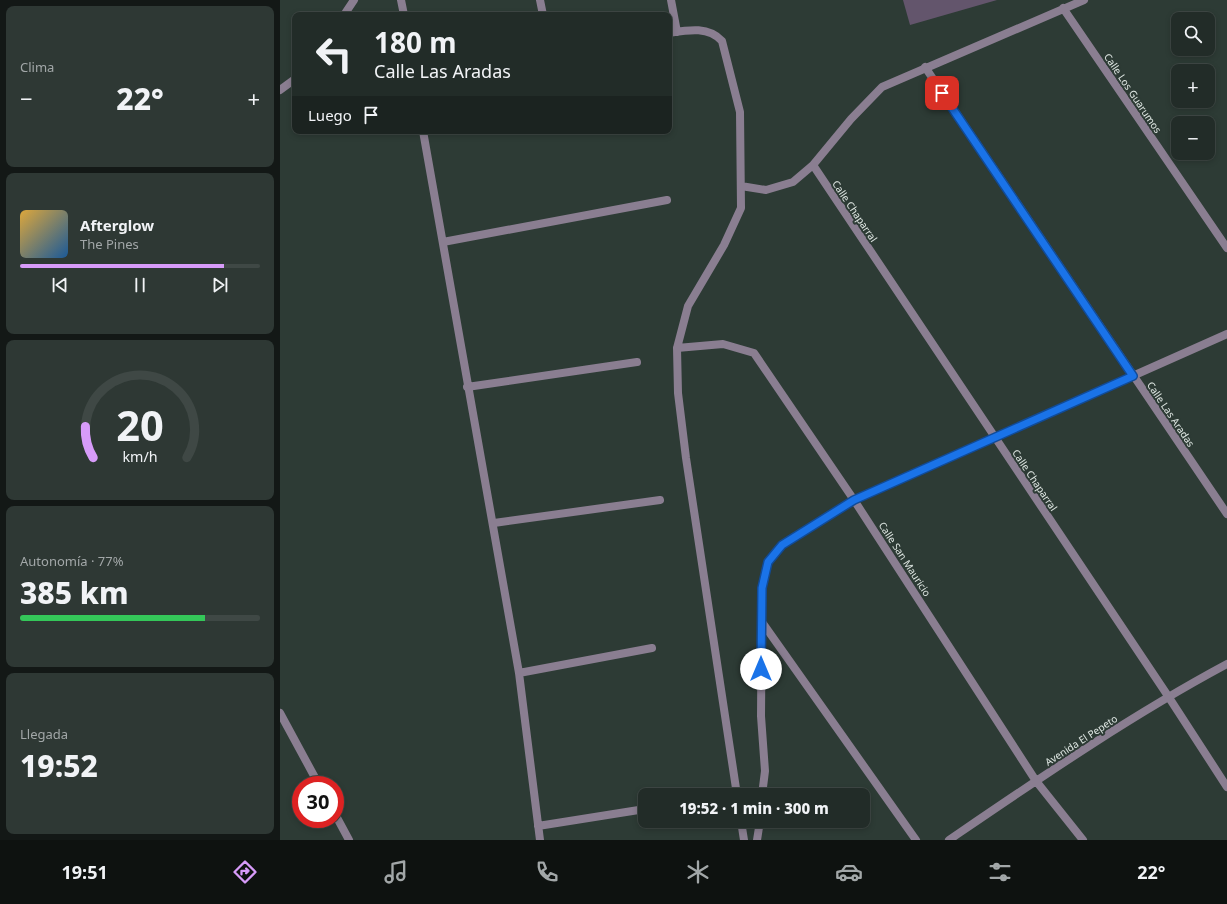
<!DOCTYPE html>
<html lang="es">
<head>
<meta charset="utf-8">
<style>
  body { margin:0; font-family:"Noto Sans",sans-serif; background:#2e3834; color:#f1f3f6; height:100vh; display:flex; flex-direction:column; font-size:15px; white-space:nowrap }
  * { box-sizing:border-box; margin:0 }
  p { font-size:13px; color:#a2a7a8 }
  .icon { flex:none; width:22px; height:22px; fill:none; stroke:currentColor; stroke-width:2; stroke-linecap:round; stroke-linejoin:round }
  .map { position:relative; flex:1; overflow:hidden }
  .drawer { display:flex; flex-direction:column; gap:6px; padding:6px; background:#131816; width:280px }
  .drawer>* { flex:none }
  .hud { position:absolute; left:12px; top:12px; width:380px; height:122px; border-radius:8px; box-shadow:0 2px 6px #0003,0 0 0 1px #3f4845; background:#222c28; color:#f1f3f6; overflow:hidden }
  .tools { position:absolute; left:891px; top:12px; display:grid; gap:8px }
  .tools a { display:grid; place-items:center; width:44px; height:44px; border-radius:8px; background:#222c28; box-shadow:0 2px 6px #0003,0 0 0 1px #3f4845; font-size:20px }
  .speed { position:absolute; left:12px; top:776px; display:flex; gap:8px; font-size:20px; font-weight:700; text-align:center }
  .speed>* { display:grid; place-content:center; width:52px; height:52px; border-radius:50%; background:#222c28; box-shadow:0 2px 6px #0003,0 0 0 1px #3f4845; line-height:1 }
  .speed .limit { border:6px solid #d22; background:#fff; color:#111 }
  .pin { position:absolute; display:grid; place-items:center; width:34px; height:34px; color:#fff; margin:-17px; border-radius:8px; box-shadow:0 2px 6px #0006 }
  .me { position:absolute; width:44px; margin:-22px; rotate:0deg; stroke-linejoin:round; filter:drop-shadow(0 0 3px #0008) }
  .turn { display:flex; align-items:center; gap:14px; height:84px; padding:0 16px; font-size:18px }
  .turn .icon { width:52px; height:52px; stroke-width:2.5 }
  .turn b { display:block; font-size:28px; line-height:34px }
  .then { display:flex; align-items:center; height:38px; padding:0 16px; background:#0003; gap:8px; font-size:15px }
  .big { font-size:30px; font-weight:800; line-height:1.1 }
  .drawer .widget { flex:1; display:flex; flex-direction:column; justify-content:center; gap:6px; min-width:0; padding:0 14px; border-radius:8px; background:#2e3834 }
  .drawer .dial { align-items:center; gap:0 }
  .dial svg { height:104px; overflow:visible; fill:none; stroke:#3f4845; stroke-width:7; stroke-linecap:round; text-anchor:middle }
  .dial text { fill:#f1f3f6; stroke:none }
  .song { display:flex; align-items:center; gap:12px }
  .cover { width:48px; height:48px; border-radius:6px; background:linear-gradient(135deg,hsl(40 70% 55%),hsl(210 70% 35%)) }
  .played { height:4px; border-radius:2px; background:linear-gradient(90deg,#d79bf9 85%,#3f4845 85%) }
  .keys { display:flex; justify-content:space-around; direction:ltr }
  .heat { display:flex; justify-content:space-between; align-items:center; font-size:22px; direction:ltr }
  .charge { height:6px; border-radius:3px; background:linear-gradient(90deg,#34c759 77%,#3f4845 0) }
  .trip { position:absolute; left:358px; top:788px; width:232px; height:40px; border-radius:8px; background:#222c28; box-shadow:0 2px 6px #0003,0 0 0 1px #3f4845; font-weight:800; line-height:40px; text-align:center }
  .tabs { display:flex; height:64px; justify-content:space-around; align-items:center; background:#0e1210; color:#a2a7a8 }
  .tabs .icon { width:28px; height:28px }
  .tabs .selected { color:#d79bf9 }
  .tabs b { font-size:18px; color:#f1f3f6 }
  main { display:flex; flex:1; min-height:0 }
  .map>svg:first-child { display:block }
</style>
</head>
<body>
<main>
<section class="drawer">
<div class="widget"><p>Clima</p>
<div class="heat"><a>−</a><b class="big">22°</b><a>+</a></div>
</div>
<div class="widget">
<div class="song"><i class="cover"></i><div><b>Afterglow</b><p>The Pines</p></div></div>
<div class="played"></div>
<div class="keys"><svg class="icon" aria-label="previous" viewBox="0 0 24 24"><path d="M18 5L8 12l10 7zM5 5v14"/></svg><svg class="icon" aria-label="pause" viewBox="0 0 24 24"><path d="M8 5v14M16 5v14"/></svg><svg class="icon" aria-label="next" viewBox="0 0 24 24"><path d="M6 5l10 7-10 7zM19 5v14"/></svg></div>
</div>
<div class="widget dial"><svg viewBox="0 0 100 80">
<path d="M14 69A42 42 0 1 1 86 69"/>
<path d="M14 69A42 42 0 0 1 8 45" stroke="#d79bf9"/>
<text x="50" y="56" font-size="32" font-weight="700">20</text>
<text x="50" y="72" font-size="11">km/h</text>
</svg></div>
<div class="widget"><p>Autonomía · 77%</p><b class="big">385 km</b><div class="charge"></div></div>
<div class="widget"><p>Llegada</p><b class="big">19:52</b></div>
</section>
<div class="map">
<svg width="947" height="840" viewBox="0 0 947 840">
  <rect width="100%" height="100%" fill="#2d3b35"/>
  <path fill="#63556c" d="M623 0H717L630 25Z"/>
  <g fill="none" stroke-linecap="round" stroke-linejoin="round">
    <path stroke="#8a7e91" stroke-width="8" d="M121 0 124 15
      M260 0 263 15
      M391 0 397 32
      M783 8 947 248
      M64 15 74 0
      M389 33C408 30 428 26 442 41L460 112 461 208 444 245 408 306 397 348 398 393 406 458 457 795
      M645 67 947 514
      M0 90 15 79
      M143 131 239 673 260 840
      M533 165 888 696 947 787
      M461 186 486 190 513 182 533 165 571 119 602 87 804 0
      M163 242 387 200
      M397 348 443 344 474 353 574 500 756 781 803 840
      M187 387 357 362
      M214 523 380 500
      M482 622 636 840
      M239 673 372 648
      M0 713 39 785
      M482 795 485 771 481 716 482 588 488 562 502 545 574 500 947 334
      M55 814 69 840
      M461 821 464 840
      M258 826 365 809
      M477 840 480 821
      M669 840C760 778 850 716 947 664"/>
  </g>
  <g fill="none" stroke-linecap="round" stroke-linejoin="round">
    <defs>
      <path id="route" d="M481 669 482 588 488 562 502 545 574 500 853 376 662 93"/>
    </defs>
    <use href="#route" stroke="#114b97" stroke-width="10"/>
    <use href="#route" stroke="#1a73e8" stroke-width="7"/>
  </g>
  <g text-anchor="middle" stroke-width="4" stroke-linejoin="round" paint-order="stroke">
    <g font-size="10" fill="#dfe7e3" stroke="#2d3b35">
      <text transform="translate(853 93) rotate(56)" y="4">Calle Los Guarumos</text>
      <text transform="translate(575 211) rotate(56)" y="4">Calle Chaparral</text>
      <text transform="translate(891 414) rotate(56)" y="4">Calle Las Aradas</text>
      <text transform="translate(755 480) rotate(56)" y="4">Calle Chaparral</text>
      <text transform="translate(625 559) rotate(57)" y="4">Calle San Mauricio</text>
      <text transform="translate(801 740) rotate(-33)" y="4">Avenida El Pepeto</text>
    </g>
  </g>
</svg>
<div class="tools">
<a><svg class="icon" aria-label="search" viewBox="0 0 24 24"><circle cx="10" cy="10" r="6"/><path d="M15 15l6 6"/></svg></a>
<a>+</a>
<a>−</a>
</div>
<div class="speed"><div class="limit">30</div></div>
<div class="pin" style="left:662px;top:93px;background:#d93025"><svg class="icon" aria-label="arrive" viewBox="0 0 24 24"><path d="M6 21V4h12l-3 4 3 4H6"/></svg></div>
<svg class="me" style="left:481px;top:669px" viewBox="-20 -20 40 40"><circle r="19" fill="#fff"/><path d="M0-13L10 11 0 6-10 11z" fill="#1a73e8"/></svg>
<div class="trip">19:52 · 1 min · 300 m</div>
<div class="hud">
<div class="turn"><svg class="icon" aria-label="left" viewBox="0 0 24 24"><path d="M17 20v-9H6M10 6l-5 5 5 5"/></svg><div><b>180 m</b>Calle Las Aradas</div></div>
<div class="then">Luego<svg class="icon" aria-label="arrive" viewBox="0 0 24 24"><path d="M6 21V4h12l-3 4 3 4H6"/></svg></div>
</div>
</div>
</main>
<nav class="tabs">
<b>19:51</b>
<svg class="icon selected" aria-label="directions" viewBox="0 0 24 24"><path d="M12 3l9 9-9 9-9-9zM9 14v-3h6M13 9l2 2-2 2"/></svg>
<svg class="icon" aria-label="music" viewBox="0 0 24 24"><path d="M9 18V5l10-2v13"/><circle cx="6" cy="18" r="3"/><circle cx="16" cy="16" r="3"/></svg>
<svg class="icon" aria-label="phone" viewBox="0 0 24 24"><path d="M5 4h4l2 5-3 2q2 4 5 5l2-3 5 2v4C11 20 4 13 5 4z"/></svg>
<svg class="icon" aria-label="climate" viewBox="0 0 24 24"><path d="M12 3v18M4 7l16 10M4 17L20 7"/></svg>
<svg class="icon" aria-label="car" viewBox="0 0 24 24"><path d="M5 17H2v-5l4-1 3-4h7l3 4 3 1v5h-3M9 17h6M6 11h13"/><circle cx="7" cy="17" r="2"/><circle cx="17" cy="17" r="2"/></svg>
<svg class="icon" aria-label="filters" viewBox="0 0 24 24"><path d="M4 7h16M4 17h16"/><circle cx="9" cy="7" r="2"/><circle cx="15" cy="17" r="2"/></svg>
<b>22°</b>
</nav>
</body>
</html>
